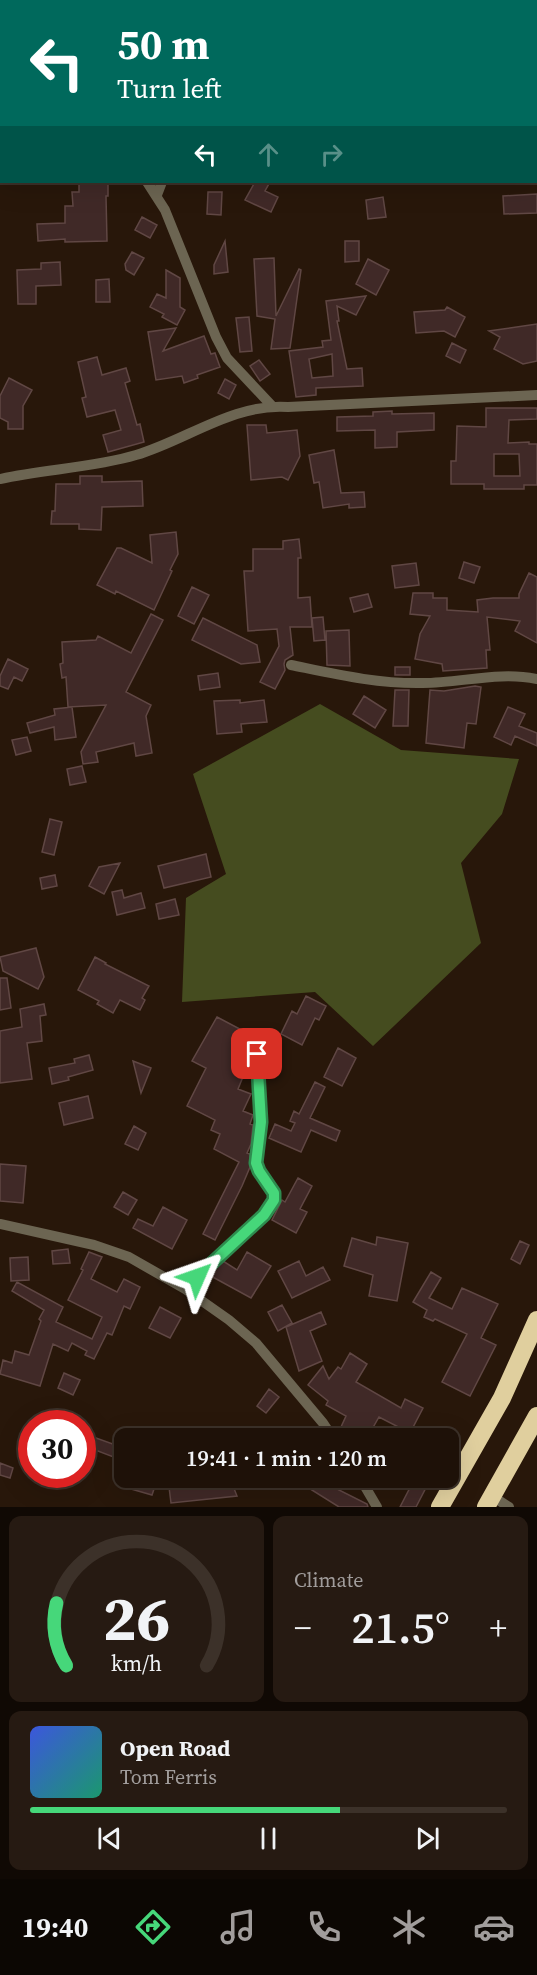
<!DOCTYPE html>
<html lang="en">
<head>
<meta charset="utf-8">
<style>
  body { margin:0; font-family:"Source Serif 4",serif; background:#261a12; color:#f1f3f6; height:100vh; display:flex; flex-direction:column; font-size:22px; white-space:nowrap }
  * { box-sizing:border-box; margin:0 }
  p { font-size:20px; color:#a19d9c }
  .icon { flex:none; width:33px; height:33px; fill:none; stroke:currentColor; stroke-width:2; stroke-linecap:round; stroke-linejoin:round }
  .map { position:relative; height:1507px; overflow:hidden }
  .sheet { display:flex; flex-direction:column; gap:9px; padding:9px; background:#100904; flex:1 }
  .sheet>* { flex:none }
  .guide { position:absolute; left:0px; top:0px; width:537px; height:183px; box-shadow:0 6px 24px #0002,0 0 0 2px #3c3129; background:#00695c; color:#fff; overflow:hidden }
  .speed { position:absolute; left:18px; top:1410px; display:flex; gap:12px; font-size:30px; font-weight:700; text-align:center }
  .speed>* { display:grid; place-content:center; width:78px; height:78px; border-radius:50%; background:#1e1108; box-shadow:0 6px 24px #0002,0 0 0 2px #3c3129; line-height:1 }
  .speed .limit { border:9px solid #d22; background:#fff; color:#111 }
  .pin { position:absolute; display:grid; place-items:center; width:51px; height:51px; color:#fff; margin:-26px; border-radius:12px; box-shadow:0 3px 9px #0006 }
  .me { position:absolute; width:66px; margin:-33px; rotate:47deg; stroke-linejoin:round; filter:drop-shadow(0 0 4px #0008) }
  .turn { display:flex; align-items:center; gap:21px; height:126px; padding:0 18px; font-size:27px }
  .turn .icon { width:78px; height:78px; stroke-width:2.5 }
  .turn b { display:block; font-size:42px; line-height:51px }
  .lanes { display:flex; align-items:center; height:57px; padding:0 18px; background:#0003; justify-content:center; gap:30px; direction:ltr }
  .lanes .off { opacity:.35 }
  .big { font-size:45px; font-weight:600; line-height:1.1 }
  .sheet .tile { flex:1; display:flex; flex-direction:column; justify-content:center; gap:9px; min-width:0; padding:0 21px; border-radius:12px; background:#261a12 }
  .sheet .dial { align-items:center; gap:0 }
  .dial svg { height:156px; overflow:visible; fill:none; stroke:#3c3129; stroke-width:7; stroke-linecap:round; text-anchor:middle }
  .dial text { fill:#f1f3f6; stroke:none }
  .song { display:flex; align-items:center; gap:18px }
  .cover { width:72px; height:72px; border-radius:9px; background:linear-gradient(135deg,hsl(230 70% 55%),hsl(160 70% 35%)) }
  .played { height:6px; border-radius:3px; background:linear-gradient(90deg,#46d77a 65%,#3c3129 65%) }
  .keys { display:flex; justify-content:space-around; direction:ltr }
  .heat { display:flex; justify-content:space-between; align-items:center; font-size:33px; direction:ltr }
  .sheet .tiles { flex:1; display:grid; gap:9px; grid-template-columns:1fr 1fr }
  .tile:last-child { grid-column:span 2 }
  .trip { position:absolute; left:114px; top:1428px; width:345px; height:60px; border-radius:12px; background:#1e1108; box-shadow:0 6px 24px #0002,0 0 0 2px #3c3129; font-weight:600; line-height:60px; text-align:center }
  .menu { display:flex; height:96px; justify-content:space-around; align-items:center; background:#0c0703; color:#a19d9c }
  .menu .icon { width:42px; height:42px }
  .menu .selected { color:#46d77a }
  .menu b { font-size:27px; color:#f1f3f6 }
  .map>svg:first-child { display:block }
</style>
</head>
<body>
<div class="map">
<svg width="537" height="1507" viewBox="0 0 537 1507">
  <rect width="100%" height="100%" fill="#28170a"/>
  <path fill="#454c1f" d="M320 704 401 750 519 759 502 814 461 863 481 943 373 1046 315 992 182 1002 186 898 226 874 193 774Z"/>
  <path fill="#402927" stroke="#604744" stroke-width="1.5" fill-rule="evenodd" d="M79 182H108V196H106L107 241 65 242V239L38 241 37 224 65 223V206H73L72 192H79Z
    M255 182H270L265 191 278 197 271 212 245 200Z
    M208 192H222L221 215 207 214Z
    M537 194V213L504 214 503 196Z
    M383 197 386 217 368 219 366 200Z
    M142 217 157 225 150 238 135 230Z
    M225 241 228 272 214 274V265Z
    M345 241H359V261L345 262Z
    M132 252 144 258 134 275 126 270 125 264Z
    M274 258 276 316 299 269 301 270 290 348 271 349 275 319 257 316 254 259Z
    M368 259 389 270 376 295 356 284Z
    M60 262 61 285 36 286V304H18L17 270 41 269V263Z
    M166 270 180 278V307L185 310 177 325 162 317 164 314 150 307 157 294 166 298Z
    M109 279 110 302H96V280Z
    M366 296 356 315 337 306 339 321H337L347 369 362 368 363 386 316 388V395L296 397 289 351 323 347 322 341 331 340 326 301ZM332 354 333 376 312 378 309 359Z
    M447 307 465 317 455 337 444 331 416 333 414 312 445 310Z
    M249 317 252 351 240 352 236 318Z
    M537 324V361L523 364 494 349 500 337 489 331Z
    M176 328 163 351 204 336 211 354 215 353 220 367 197 375 198 378 184 383 182 376 156 380 148 332Z
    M452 343 466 350 460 363 446 356Z
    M97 357 102 375 126 368 130 381 125 383 137 425 140 424 144 442 108 452 103 435 121 430 115 410 87 417 82 398 86 397 78 362Z
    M259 360 270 374 260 381 250 366Z
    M9 378 32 390 23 406V429H8V422L0 418V396Z
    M225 379 236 385 229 399 218 393Z
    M486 408H537V419L509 420 508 443 529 442V444H537V485H524V489H484V484H451V461H456L457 426 486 427ZM494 454H519L520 476H494Z
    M392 411V414L434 413V430L397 432V447L375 448V430L337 431V417L373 416V412Z
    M247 425H266L267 433 297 430 300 456 288 480 282 477 251 480Z
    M334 450 341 493 364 492 365 507 349 508V504L323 508 319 482 314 483 309 455Z
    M80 476H102V482L142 481 143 506 102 507 101 530 79 529V524H51L52 511H55L56 484H80Z
    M176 532 178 554 170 570 172 571 154 610 116 591 115 594 97 585 117 548H121L152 563 150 535Z
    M299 539 301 558H298V598L310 597 312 627H290L293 655 285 660 284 664 285 670 275 689 260 682 279 646 277 629 248 631 244 571H253V549H283V541Z
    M464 562 480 567 474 583 459 578Z
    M416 563 419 585 395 588 392 566Z
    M529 573 537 577V643L515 631 520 621 487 617 490 650H486L487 668 443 671 442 664 415 659 420 634 430 616 410 614 413 593H433V598H447V610L478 612 477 600 493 598H519V594Z
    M192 587 209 595 194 624 178 616Z
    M368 594 372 607 354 612 350 598Z
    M151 614 163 620 126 692 151 705 146 716 152 753 136 756 134 743 96 752 98 762 83 764 81 752 106 705 68 707 66 677 62 678 60 664 63 663 62 642 96 640 98 636 131 653Z
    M323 617 325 640 314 641 312 618Z
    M203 618 257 645 260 662 241 664 192 640Z
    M349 630 350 666 327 665 326 631Z
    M8 659 28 669 22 681 14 677 8 689 0 686V676Z
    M395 667H410V675H395Z
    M218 673 220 687 200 690 198 676Z
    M475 686 481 687 476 724 467 723 464 748 426 743 430 690 444 691Z
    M395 690H409L408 726H393Z
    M364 696 386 710 375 728 353 714Z
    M240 700V703L264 700 267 722 241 724 242 732 217 734 214 701Z
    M72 707 76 737 55 740 54 727 30 733 27 723 55 715 54 709Z
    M508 707 525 714 519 726 537 733V746L515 736 511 745 494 737Z
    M27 737 31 751 16 755 12 740Z
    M82 766 86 782 70 785 67 769Z
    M50 819 62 822 54 855 42 852Z
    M206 854 211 877 164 888 158 866Z
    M120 863 104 894 89 886 99 867Z
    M55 875 57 886 42 889 40 878Z
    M122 890 124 898 141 893 145 908 117 915 112 892Z
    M175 899 179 915 159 919 156 904Z
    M36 948 44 977 38 989 3 971 0 957Z
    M95 957 106 963 105 964 149 986 142 998 145 1000 140 1010 120 1000 113 1013 97 1004 99 1001 78 990Z
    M0 978H7L11 1008 0 1010Z
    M306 996 326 1006 319 1020 315 1018 302 1045 281 1034 292 1011 297 1014Z
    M44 1004 46 1015 40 1016 42 1041 27 1043 32 1079 0 1083V1031L22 1027 20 1009Z
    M217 1017 255 1037 240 1064 247 1067 238 1089 251 1094 243 1111 253 1115 250 1124 253 1125 251 1144 247 1153 250 1154V1167L242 1186 215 1240 203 1234 239 1162 214 1149 220 1134 211 1130 215 1120 187 1106 206 1068 192 1061Z
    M338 1048 356 1058 342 1086 324 1077Z
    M89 1055 93 1070 68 1077 69 1080 52 1084 49 1068 75 1063 74 1059Z
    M133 1061 151 1068 141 1093Z
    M315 1082 325 1087 310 1118 340 1131 336 1141 311 1130 301 1152 269 1138 275 1124 291 1131 295 1123 290 1121 294 1111 299 1114Z
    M88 1096 93 1118 64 1125 59 1103Z
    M134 1126 146 1133 138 1150 125 1144Z
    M0 1164 26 1166 23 1203 0 1201Z
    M298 1178 312 1186 300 1209 307 1212 296 1233 272 1220 282 1200 285 1202Z
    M123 1192 137 1200 128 1215 114 1207Z
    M163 1207 187 1220 172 1249 133 1228 138 1219 153 1226Z
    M377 1237 408 1243 397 1301 369 1296 373 1275 344 1266 352 1238 376 1245Z
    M520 1241 529 1245 520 1264 511 1259Z
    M68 1249 70 1263 53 1264 52 1251Z
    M89 1252 102 1257 91 1279 117 1292 124 1279 140 1287 130 1309 124 1306 112 1335 107 1333 94 1359 85 1355 87 1351 72 1343 68 1351 53 1344 40 1386 0 1374 3 1360 12 1363 15 1351 29 1355 41 1321 39 1319 44 1310 12 1291 17 1282 63 1307 56 1322 92 1339 102 1317 68 1300 83 1270 81 1269Z
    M247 1252 271 1266 251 1298 209 1275 223 1261 237 1270Z
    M28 1257 29 1280 11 1281 10 1258Z
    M299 1261 306 1276 323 1267 330 1280 292 1298 278 1271Z
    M431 1272 441 1278 429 1298 452 1309 462 1288 498 1304 481 1338 496 1345 470 1396 442 1382 467 1334 435 1319 433 1321 424 1317 427 1310 413 1302Z
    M282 1305 292 1323 278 1331 268 1312Z
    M160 1307 181 1318 170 1338 149 1328Z
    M321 1312 326 1324 310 1331 322 1361 299 1371 286 1327Z
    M350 1353 367 1364 356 1382 401 1408 405 1399 423 1408 410 1433 379 1417 367 1438H351L354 1434 341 1427 346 1416 326 1405 328 1401 308 1385 323 1366 329 1379 338 1367 341 1369Z
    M64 1373 80 1380 73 1395 58 1388Z
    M269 1389 279 1397 266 1413 257 1406Z
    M82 1433 124 1448V1461L82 1445Z
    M0 1463 13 1468 10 1478 0 1475Z
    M135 1478 156 1483 152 1495 131 1489Z
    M214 1478H224L226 1483 231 1481 237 1496 171 1503 169 1487 190 1484 189 1481Z
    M312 1478H340L333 1487 367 1504 368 1507H339L307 1487Z
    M415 1478H431L416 1507H400Z"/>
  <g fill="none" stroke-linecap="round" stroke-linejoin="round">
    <path stroke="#6c6552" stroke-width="10" d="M107 2V0
      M0 24 2 26
      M0 69 2 60
      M147 182 165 210 216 337 227 358 272 406
      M157 195 162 182
      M0 479C45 469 92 468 136 455 187 440 233 403 288 407L537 395
      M291 665C335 674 377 684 423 683 461 683 499 671 537 679
      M0 1224 94 1245 129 1257 185 1289 229 1320 256 1343 323 1423 333 1438
      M185 1289 209 1264 264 1215 274 1200V1193L259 1171 256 1163 261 1122 257 1054
      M360 1478 377 1507
      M492 1496 509 1507"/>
    <path stroke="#e0cf9e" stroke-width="18" d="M440 1507 502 1398 537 1320
      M486 1507 537 1416"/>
  </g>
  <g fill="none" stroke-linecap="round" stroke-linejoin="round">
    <defs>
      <path id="route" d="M197 1277 264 1215 274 1200V1193L259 1171 256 1163 261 1122 257 1054"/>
    </defs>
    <use href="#route" stroke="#2e8c4f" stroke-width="15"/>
    <use href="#route" stroke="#46d77a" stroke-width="10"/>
  </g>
</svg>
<div class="speed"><div class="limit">30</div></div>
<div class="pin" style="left:257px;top:1054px;background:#d93025"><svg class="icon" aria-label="arrive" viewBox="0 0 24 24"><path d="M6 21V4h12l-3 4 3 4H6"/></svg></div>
<svg class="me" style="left:197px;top:1277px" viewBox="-20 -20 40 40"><path d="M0-17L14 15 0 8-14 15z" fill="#46d77a" stroke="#fff" stroke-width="4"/></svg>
<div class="trip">19:41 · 1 min · 120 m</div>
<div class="guide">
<div class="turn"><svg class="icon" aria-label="left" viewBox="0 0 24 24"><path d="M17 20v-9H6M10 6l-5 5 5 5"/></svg><div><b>50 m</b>Turn left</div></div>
<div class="lanes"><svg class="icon" aria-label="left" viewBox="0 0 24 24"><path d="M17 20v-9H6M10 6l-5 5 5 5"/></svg><svg class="icon off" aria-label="ahead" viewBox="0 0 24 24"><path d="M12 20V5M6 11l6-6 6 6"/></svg><svg class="icon off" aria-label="right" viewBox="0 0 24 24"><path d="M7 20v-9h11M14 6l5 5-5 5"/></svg></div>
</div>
</div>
<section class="sheet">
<div class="tiles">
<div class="tile dial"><svg viewBox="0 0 100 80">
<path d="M14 69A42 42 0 1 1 86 69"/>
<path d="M14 69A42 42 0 0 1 9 37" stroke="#46d77a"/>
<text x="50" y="56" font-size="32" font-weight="700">26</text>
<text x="50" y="72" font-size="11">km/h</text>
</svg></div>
<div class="tile"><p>Climate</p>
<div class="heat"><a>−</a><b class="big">21.5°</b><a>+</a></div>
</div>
<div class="tile">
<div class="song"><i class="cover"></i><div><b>Open Road</b><p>Tom Ferris</p></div></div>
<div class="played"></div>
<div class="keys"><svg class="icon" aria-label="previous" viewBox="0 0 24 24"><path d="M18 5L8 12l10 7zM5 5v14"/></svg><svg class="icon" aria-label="pause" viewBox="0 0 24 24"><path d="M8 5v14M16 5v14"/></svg><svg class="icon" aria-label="next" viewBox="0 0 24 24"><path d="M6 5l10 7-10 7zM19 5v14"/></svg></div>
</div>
</div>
</section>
<nav class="menu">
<b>19:40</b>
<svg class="icon selected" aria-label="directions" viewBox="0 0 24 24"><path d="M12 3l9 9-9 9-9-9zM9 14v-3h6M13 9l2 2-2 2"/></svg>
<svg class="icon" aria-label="music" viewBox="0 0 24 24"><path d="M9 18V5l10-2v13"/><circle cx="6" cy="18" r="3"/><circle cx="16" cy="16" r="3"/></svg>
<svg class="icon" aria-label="phone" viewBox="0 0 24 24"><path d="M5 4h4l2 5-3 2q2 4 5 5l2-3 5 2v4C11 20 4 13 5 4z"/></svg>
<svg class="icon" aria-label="climate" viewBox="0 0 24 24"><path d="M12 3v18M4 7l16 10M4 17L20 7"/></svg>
<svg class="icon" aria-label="car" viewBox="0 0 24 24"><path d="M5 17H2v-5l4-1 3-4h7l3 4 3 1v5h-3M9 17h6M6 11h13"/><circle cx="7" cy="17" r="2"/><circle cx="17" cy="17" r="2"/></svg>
</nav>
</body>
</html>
